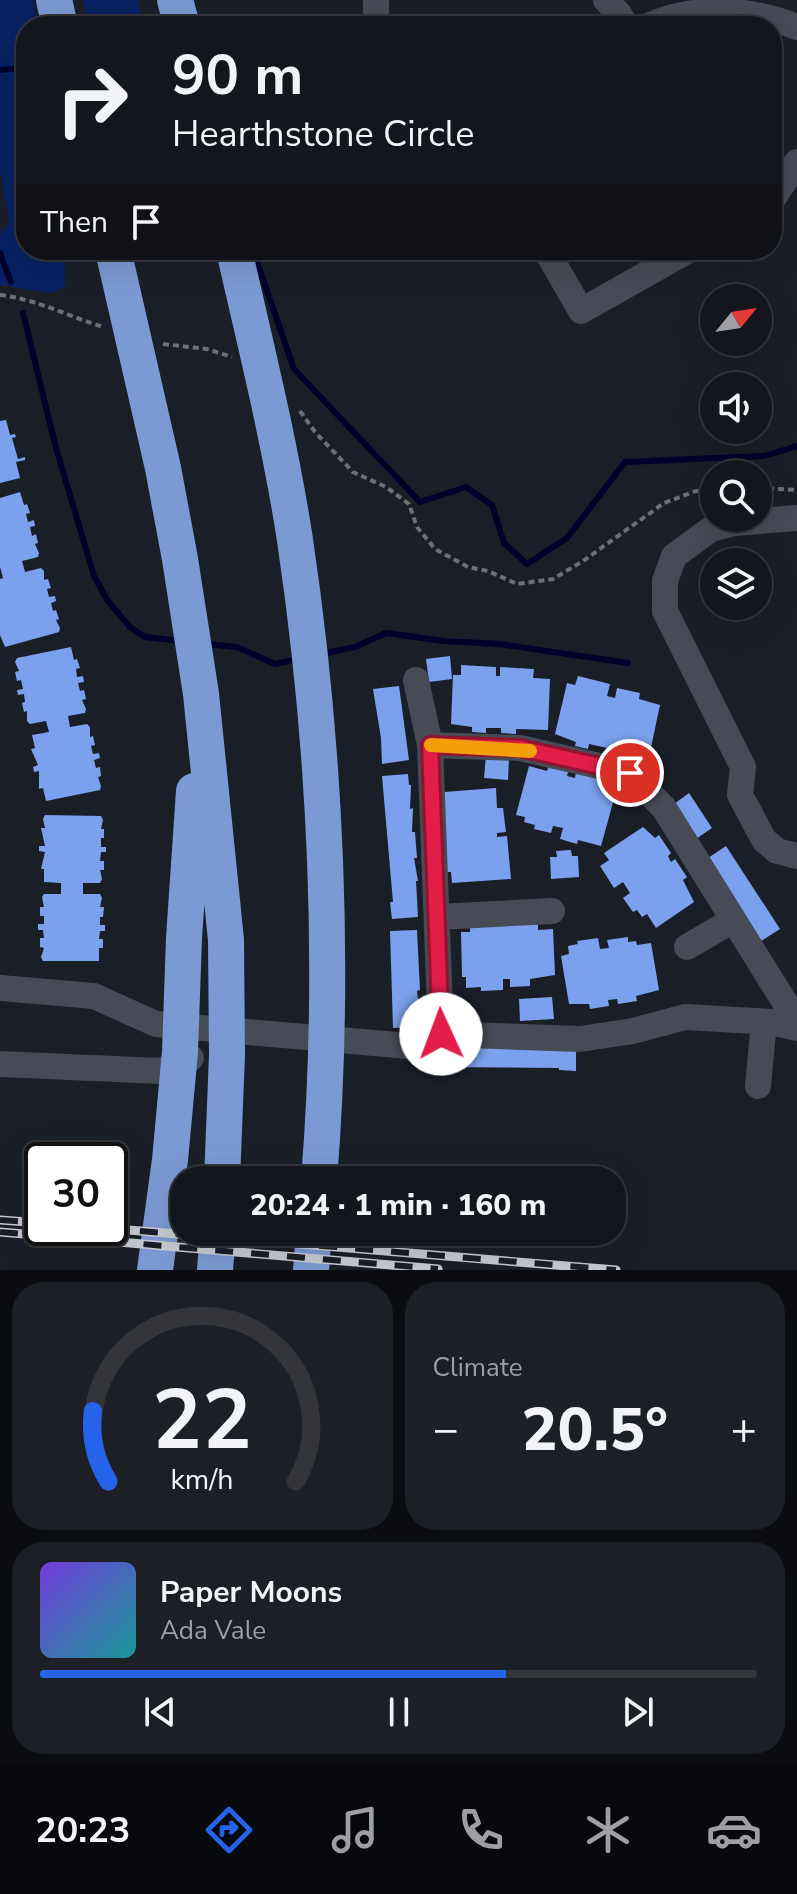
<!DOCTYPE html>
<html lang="en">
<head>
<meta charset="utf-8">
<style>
  body { margin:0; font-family:"Nunito Sans",sans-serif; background:#1d1f26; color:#f1f3f6; height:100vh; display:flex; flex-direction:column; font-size:30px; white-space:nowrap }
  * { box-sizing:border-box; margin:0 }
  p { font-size:26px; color:#9d9fa4 }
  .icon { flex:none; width:44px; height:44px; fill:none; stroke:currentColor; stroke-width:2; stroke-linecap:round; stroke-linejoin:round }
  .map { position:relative; height:1270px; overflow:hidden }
  .sheet { display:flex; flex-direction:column; gap:12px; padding:12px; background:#0b0c10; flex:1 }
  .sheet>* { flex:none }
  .guide { position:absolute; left:16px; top:16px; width:766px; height:244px; border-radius:32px; box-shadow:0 8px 32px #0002,0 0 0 2px #33353b; background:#14161d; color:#f1f3f6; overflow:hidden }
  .needle { width:52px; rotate:60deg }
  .controls { position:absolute; left:700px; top:284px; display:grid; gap:16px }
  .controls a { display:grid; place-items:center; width:72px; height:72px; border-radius:50%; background:#14161d; box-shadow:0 8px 32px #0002,0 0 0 2px #33353b; font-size:40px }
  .speed { position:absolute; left:24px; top:1142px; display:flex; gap:16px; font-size:40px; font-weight:700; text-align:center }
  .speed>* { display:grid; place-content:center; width:104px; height:104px; border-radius:50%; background:#14161d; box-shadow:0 8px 32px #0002,0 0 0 2px #33353b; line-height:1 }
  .speed .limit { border:4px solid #111; border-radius:12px; background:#fff; color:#111 }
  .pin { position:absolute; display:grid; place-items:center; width:68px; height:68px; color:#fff; margin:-34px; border:4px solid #fff; border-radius:50%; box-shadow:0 2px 8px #0007 }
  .me { position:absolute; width:88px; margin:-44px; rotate:358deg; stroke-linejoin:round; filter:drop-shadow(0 0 6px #0008) }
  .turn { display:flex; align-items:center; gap:28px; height:168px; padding:0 24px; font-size:36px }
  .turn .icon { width:104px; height:104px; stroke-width:2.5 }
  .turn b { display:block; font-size:56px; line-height:68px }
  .then { display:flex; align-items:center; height:76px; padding:0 24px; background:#0003; gap:16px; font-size:30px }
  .big { font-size:60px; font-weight:800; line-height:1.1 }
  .sheet .widget { flex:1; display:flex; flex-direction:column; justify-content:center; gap:12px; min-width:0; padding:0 28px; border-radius:32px; background:#1d1f26 }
  .sheet .dial { align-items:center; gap:0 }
  .dial svg { height:208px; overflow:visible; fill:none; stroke:#33353b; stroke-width:7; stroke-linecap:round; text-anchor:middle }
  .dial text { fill:#f1f3f6; stroke:none }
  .song { display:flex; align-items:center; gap:24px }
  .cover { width:96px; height:96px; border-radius:12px; background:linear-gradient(135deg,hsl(260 70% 55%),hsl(180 70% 35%)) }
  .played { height:8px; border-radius:4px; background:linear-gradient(90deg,#2563eb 65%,#33353b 65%) }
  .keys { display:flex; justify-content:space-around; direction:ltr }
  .heat { display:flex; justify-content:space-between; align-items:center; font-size:44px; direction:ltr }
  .sheet .tiles { flex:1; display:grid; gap:12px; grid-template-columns:1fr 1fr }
  .widget:last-child { grid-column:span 2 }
  .trip { position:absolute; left:170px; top:1166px; width:456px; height:80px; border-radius:32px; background:#14161d; box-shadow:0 8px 32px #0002,0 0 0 2px #33353b; font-weight:800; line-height:80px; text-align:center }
  .menu { display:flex; height:128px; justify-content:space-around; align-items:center; background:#08090c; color:#9d9fa4 }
  .menu .icon { width:56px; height:56px }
  .menu .current { color:#2563eb }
  .menu b { font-size:36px; color:#f1f3f6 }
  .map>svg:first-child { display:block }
</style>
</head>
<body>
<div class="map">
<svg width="797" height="1270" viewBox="0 0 797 1270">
  <rect width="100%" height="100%" fill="#1a1e27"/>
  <path fill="#072162" d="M0 0H33L39 26H26V250H58L65 258V287L51 293 0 285V234L9 222 0 169Z
    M83 0H137L144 26H89Z"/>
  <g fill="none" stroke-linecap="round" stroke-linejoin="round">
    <path stroke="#00002b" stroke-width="6" d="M0 70 26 68
      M253 250 294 369 420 502 466 487 492 505 504 543 527 564 567 538 625 462 764 456 797 446
      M0 253 11 282
      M23 313 56 448 94 576 107 600 130 627 145 637 179 641
      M206 644 237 647 275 664 299 659
      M322 654 355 647 386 633 444 641 499 644 628 663"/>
  </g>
  <path fill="#7ba1ee" d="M6 420 10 435 15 434 16 437 12 438 18 459 25 457V460L16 462 20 478 0 483V421Z
    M20 492 24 505 27 504 30 513 26 514 28 522 34 520 35 526 30 527 32 536 36 534 38 543 35 544 39 553 38 557 22 561 25 572 41 568 44 571V580L48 579 51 588 47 589 49 597 55 596 56 601 51 603 53 611 56 610 59 619 56 620 60 628 59 632 5 647 0 635V579L3 578 0 567V498Z
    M71 647 74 660 77 659 80 668 76 669 77 677 83 676 84 682 78 683 80 691 84 690 86 699 82 700 86 709 85 713 68 716 70 727 87 724 90 727V737L93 736 95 745 91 746 93 754 99 753 100 758 94 760 96 768 100 767 101 776 98 777 101 786 100 790 46 801 43 788 39 789V771L34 772 33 767 38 765 31 749 35 748 32 735 49 732 46 721 30 724 27 721V711L24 712 22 703 25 702 24 694 18 695 17 690 23 689 21 680 17 681 15 672 19 671 15 662 17 658Z
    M450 656 452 679 429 682 426 659Z
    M461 665 496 667V676H500V667L534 669 533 678 550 679 548 730 516 729V734L501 733V728H486V733L472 732V727L451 724 453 675H461Z
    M578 676 610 684 607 696 615 698 617 688 640 693 639 699 660 705 649 757 616 750 615 754 606 752 607 748 589 744 588 749 575 746 576 742 555 734 567 683 575 685Z
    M399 686 409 760 382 764 381 738 373 689Z
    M486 755 509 757 508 780 484 778Z
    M529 766 547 771 549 766 568 772 567 776 575 778 576 772 598 778 597 782 617 788 601 846 578 840 577 844 560 839 563 828 553 826 551 833 534 829 535 825 524 822 525 817 516 815Z
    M408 774 409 785H411L410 809 413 808 412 832H415L417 858H414L418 881H416L418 917 392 919 390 902H393L382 776Z
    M496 788 497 808H503L506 832 497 833V837L507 836 511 879 452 883 451 872H446L444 792Z
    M689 793 712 828 693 841 670 807Z
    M45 815 101 816 103 820 101 829H104V838H101V847H106V852H101L100 861H104V870H100L102 879 100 883H83V894H100L102 898 100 907H104L103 917H100V925H105V931H100L99 939H103V948H99V961H43L41 957 44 948 40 947V938H44L43 930H38V924H44V916H40V907H44L42 897 44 894H61V883L44 882V869H41L45 852 39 851V846H45L41 828H45L43 819Z
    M643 827 655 838 659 835 671 853 668 856 671 862 675 859 687 877 683 880 694 902 656 928 647 914 642 917 637 910 633 912 623 898 630 893 623 882 614 888 600 866 609 860 604 853Z
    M726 846 780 929 758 943 705 860Z
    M571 850 572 856H578L579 877 551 879 550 857H557L556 851Z
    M538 924V930L553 929 555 975 530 979V986L510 987V979H503V990L481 991V987L466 988V977H462L461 932H470V926Z
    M417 930 420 990 417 991 420 1015H418V1027L393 1028 390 931Z
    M628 937V942L636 941 637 945 651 943 659 990 636 996 637 1001 618 1004 617 999 608 1000 609 1006 590 1009 589 1004H569L561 956 569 954 568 946 578 944 577 941 598 938 600 949 609 948 607 940Z
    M552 997 554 1019 520 1021 519 999Z
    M433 1041 576 1044V1071L559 1070V1068L433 1067Z"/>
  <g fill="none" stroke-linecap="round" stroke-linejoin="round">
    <path stroke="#6c7078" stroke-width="4" stroke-dasharray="6 4" stroke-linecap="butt" d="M0 295C37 299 69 317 104 327
      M163 344 207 349 232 357
      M300 411 315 432 353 472 386 487 409 504 417 527 435 549 468 567 488 571 517 584 553 579 583 561 664 503 696 491 714 489
      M758 488 797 490"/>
    <path stroke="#464b55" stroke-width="26" d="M376 0V26
      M606 0 619 14 626 26
      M648 26C693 5 751 8 797 27
      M772 200 797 162
      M546 250 581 311 689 250
      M797 518 735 523 711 529 674 556 665 581V611L743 767 740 795 764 840 777 851 797 856
      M416 680 430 745 441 1034 580 1039 633 1031 685 1017 772 1022 797 1028
      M430 745 520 748 630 773 664 808 797 1022
      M437 917 552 911
      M687 947 733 920
      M0 988 94 996 156 1024 408 1046 441 1034
      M0 1064 161 1071 191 1058
      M758 1086 764 1022"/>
    <path stroke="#7b99d3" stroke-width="36" d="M54 0 60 26
      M175 0 182 26
      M113 250 163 468 180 559 201 694 226 940 227 1055 222 1180
      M234 250C256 347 280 442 295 540 326 749 336 970 319 1180
      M155 1270 170 1160 180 1052 184 938 194 791
      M215 1270 218 1232
      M311 1270 314 1232"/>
    <defs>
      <path id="rail" d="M0 1220 42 1223
        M104 1228 616 1270
        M0 1232 438 1269"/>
    </defs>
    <use href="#rail" stroke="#c7cad1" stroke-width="9"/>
    <use href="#rail" stroke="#1a1e27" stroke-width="6" stroke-dasharray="18" stroke-linecap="butt"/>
  </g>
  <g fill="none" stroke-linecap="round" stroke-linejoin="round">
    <defs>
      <path id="route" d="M441 1034 430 745 520 748 630 773"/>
    </defs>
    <use href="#route" stroke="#92132f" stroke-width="20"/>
    <use href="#route" stroke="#e11d48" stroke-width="14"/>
    <path stroke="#f59e0b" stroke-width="14" d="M431 745 530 751"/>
  </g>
</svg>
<div class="controls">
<a><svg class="needle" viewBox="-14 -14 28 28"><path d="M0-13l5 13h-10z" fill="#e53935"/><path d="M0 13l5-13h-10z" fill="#9d9fa4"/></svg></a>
<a><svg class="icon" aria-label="sound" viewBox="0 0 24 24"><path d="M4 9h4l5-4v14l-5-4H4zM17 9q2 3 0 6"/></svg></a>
<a><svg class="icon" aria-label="search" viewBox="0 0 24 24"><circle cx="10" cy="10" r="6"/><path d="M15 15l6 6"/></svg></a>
<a><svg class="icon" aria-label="layers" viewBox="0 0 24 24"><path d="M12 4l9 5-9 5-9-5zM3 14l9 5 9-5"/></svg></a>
</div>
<div class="speed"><div class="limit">30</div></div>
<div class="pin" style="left:630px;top:773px;background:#d93025"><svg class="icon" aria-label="arrive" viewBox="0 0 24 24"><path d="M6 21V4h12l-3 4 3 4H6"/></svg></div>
<svg class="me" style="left:441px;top:1034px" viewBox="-20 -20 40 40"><circle r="19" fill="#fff"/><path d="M0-13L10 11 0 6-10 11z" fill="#e11d48"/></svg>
<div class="trip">20:24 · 1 min · 160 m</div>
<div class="guide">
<div class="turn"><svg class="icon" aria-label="right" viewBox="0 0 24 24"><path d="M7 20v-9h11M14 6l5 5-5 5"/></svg><div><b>90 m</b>Hearthstone Circle</div></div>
<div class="then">Then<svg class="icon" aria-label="arrive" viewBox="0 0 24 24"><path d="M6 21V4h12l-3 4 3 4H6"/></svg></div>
</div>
</div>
<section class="sheet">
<div class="tiles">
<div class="widget dial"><svg viewBox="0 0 100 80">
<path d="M14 69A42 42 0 1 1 86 69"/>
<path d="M14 69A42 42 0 0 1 8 42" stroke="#2563eb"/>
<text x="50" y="56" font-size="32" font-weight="700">22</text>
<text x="50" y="72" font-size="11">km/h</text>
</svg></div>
<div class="widget"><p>Climate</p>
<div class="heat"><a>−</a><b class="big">20.5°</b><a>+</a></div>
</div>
<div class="widget">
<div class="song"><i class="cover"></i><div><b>Paper Moons</b><p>Ada Vale</p></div></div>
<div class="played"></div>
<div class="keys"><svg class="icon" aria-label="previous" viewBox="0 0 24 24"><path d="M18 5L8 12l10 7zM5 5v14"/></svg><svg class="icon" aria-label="pause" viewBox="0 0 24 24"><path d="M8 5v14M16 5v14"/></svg><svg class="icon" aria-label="next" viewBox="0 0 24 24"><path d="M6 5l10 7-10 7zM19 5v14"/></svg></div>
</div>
</div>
</section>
<nav class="menu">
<b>20:23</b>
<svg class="icon current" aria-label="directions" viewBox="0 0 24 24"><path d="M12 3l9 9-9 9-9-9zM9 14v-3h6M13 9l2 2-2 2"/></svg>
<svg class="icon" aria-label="music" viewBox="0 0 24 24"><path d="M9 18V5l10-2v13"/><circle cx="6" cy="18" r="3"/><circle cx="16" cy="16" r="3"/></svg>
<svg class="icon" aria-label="phone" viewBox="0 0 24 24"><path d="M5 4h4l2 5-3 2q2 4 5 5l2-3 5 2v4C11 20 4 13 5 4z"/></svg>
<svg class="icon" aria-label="climate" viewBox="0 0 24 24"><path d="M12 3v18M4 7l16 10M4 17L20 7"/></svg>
<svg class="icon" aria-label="car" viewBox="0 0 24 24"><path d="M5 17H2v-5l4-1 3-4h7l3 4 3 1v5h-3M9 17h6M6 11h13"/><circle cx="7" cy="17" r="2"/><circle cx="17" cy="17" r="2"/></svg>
</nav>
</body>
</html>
